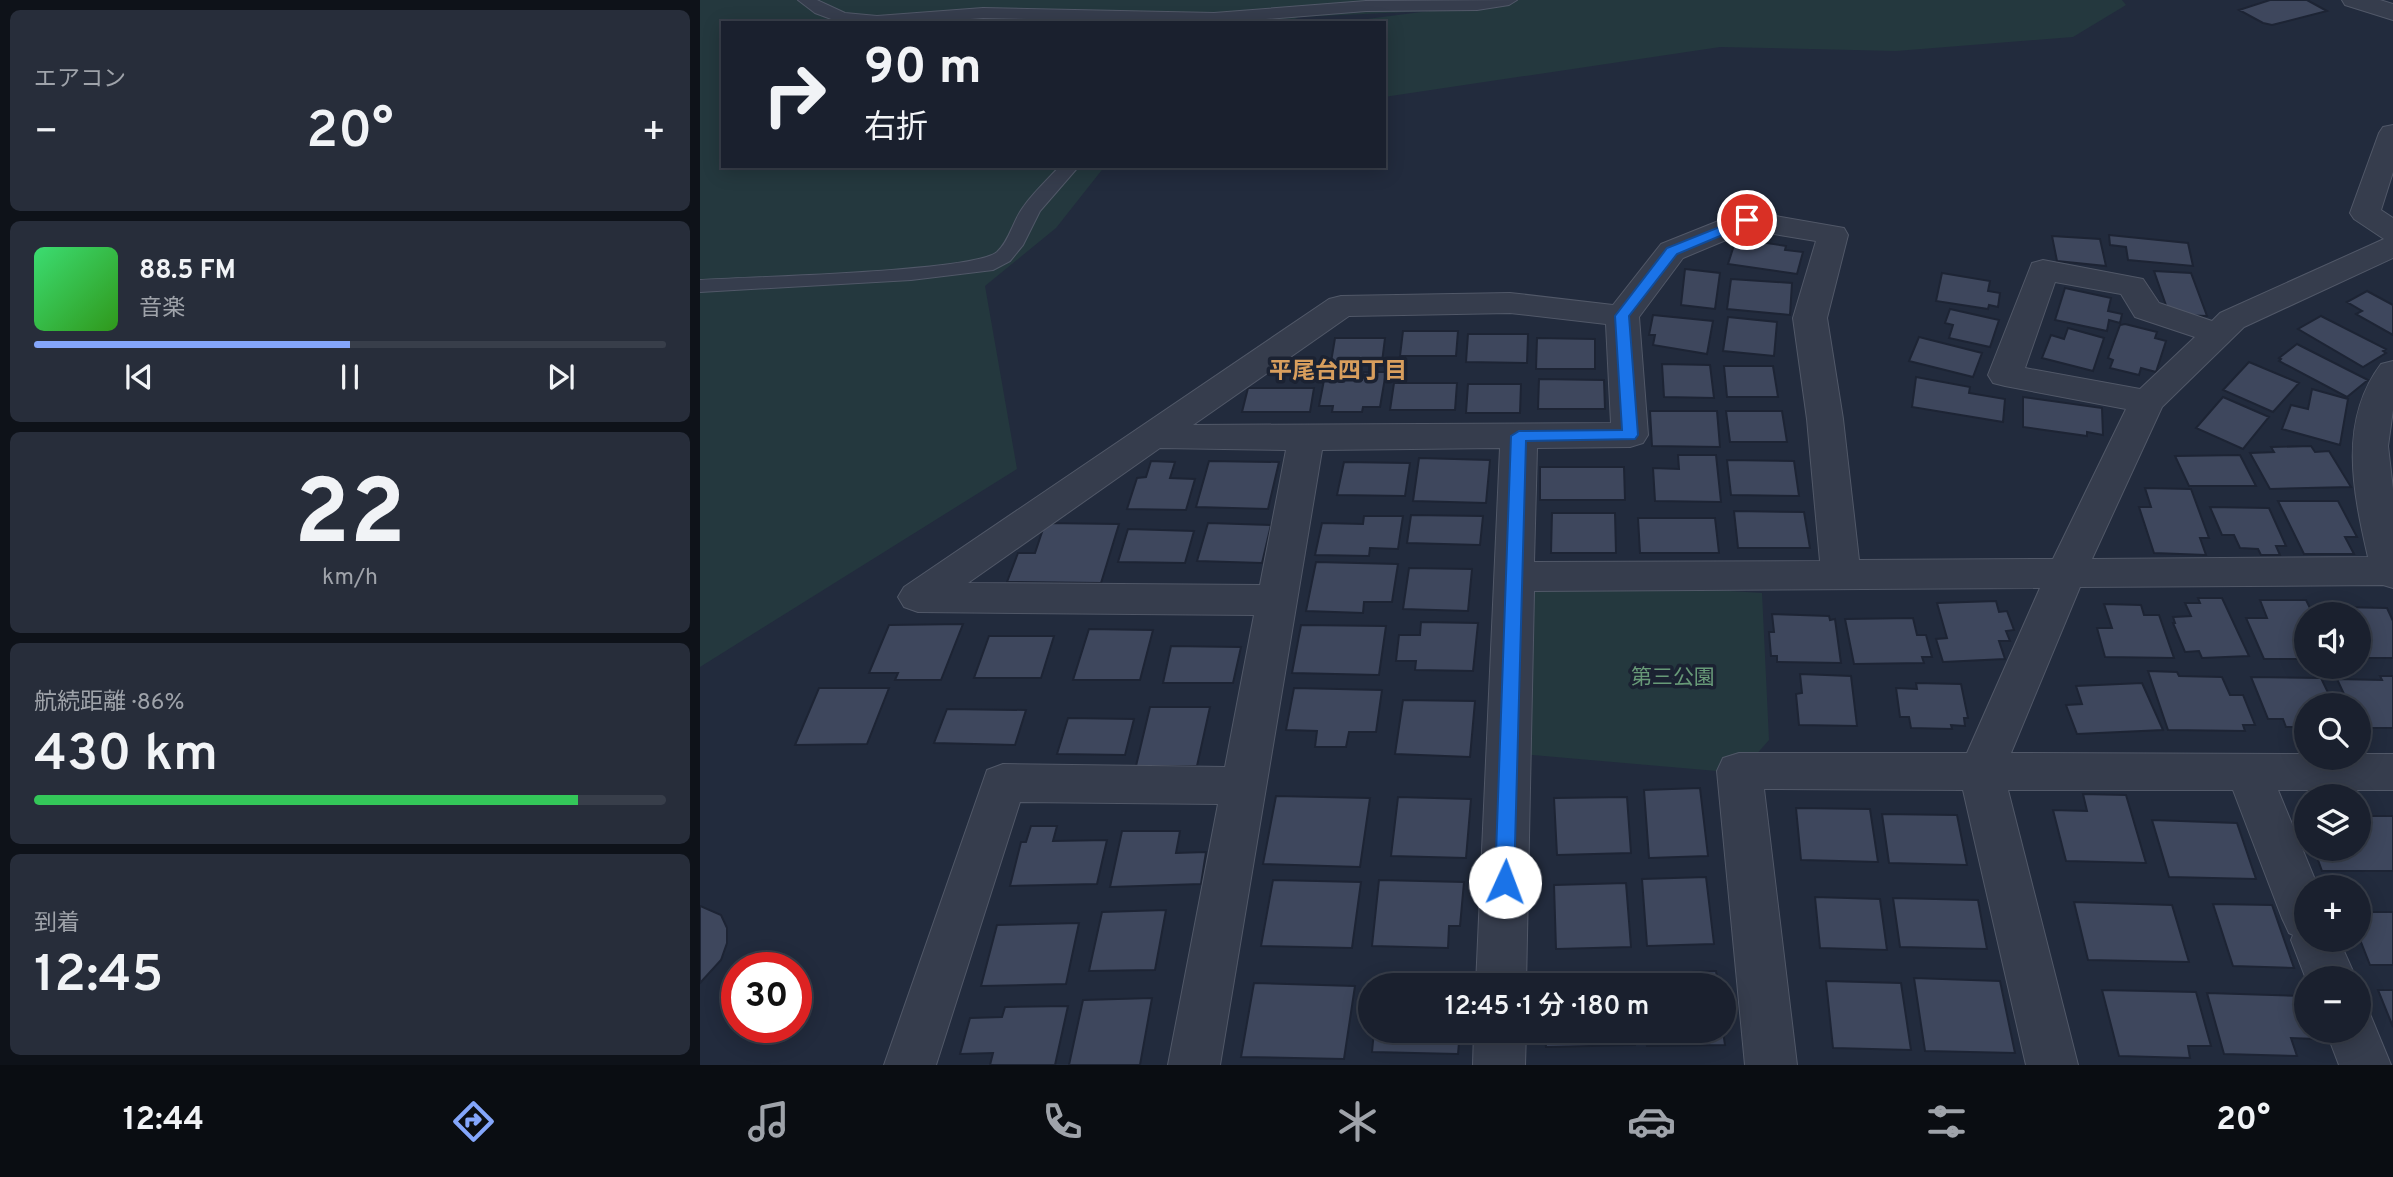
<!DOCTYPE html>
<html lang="ja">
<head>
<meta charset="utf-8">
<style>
  body { margin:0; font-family:Overpass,"Noto Sans JP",sans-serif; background:#272d3a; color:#f1f3f6; height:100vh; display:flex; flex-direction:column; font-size:26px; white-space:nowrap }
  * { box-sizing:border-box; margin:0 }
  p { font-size:23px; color:#9fa3aa }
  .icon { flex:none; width:38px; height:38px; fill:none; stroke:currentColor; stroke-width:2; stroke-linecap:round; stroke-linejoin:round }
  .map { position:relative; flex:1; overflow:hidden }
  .sheet { display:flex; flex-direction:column; gap:10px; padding:10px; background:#0e1219; width:700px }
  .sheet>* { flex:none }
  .banner { position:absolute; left:21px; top:21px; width:665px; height:147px; border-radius:0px; box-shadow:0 4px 18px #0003,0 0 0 2px #383e4a; background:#1a202e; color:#f1f3f6; overflow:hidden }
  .controls { position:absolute; left:1594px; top:602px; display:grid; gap:14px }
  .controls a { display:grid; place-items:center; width:77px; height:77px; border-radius:50%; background:#1a202e; box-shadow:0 4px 18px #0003,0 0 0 2px #383e4a; font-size:35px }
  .speed { position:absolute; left:21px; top:952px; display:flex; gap:14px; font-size:35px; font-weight:700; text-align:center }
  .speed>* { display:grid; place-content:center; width:91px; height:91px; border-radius:50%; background:#1a202e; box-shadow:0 4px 18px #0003,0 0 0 2px #383e4a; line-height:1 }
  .speed .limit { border:10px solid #d22; background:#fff; color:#111 }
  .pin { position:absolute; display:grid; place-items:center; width:60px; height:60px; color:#fff; margin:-30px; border:4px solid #fff; border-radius:50%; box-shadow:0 2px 7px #0007 }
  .me { position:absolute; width:77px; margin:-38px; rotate:2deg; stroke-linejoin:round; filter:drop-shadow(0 0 5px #0008) }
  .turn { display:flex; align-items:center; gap:24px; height:147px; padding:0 28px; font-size:32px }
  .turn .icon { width:91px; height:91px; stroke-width:2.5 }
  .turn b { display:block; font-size:49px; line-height:60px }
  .big { font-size:52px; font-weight:600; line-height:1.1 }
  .sheet .card { flex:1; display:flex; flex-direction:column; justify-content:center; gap:10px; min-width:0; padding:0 24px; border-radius:10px; background:#272d3a }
  .sheet .dial { align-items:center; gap:0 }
  .dial b { font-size:91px; line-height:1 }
  .song { display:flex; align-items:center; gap:21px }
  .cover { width:84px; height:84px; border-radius:10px; background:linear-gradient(135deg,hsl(140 70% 55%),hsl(110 70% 35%)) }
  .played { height:7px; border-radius:4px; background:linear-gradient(90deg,#84a6fb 50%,#383e4a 50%) }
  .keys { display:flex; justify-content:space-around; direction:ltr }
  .heat { display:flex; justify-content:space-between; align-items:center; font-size:38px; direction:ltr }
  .charge { height:10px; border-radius:5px; background:linear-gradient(90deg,#34c759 86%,#383e4a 0) }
  .trip { position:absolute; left:658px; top:973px; width:378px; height:70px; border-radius:35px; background:#1a202e; box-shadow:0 4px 18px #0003,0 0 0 2px #383e4a; font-weight:600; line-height:70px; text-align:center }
  .dock { display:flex; height:112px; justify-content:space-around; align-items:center; background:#0a0d12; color:#9fa3aa }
  .dock .icon { width:49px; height:49px }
  .dock .active { color:#84a6fb }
  .dock b { font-size:32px; color:#f1f3f6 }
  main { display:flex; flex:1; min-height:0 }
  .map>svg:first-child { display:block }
</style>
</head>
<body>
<main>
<section class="sheet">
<div class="card"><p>エアコン</p>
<div class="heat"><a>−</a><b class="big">20°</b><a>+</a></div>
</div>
<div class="card">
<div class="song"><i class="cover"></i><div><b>88.5 FM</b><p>音楽</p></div></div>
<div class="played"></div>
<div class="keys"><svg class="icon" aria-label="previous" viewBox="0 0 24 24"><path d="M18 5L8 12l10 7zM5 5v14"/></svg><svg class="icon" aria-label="pause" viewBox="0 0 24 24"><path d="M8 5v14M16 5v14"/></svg><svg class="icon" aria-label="next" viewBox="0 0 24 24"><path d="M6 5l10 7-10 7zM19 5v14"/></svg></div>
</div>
<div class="card dial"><b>22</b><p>km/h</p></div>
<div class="card"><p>航続距離 · 86%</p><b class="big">430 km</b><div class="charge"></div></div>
<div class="card"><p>到着</p><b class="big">12:45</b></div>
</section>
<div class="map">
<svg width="1693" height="1065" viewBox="0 0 1693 1065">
  <rect width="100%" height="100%" fill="#222b3d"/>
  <path fill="#24383e" d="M0 0H1422L1426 5 1373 37 1196 51 1020 47 684 97V23H636L729 11 599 17 587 23H23V166H405L356 228 285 286 317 469 0 667Z
    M814 577 1062 593 1069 740 1040 773 809 753Z"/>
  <path fill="#3e475d" stroke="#1d2434" stroke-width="2" d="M1570 0H1607L1627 11 1572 25 1563 23 1539 10Z
    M1409 235 1488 243 1493 266 1428 260 1426 247 1410 245Z
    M1352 236 1400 239 1406 266 1357 261Z
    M1047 240 1086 246 1085 250 1103 252 1097 274 1028 264 1035 242 1046 244Z
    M985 269 1020 273 1015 309 981 305Z
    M1454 271 1491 273 1507 316 1478 315 1468 311Z
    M1242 273 1290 281 1288 291 1300 293 1298 307 1289 305 1288 309 1236 301Z
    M1031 279 1092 283 1090 315 1027 309Z
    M1365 288 1411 298 1408 311 1422 314 1420 323 1409 320 1407 331 1355 320Z
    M1667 291 1693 305V335L1656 314 1662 311 1647 302Z
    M1250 309 1299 320 1290 347 1249 338 1253 325 1245 323Z
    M953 315 1013 321 1007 354 953 345 955 335H949Z
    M1621 316 1686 349 1683 351 1686 353 1663 367 1598 329Z
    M1028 317 1077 322 1074 356 1023 351Z
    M1425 324 1457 332 1455 338 1466 341 1456 372 1441 368 1439 375 1410 368 1413 360 1408 358 1420 325Z
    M1368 328 1404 338 1393 371 1342 358 1351 335 1364 339Z
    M703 331H758L756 356H700Z
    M768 334H828L827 363 766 362Z
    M1219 337 1282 353 1273 377 1209 361Z
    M635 338H685L682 362H631Z
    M837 338 895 339V369H836Z
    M1597 344 1668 380 1647 397 1579 361 1581 359 1579 358Z
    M1549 362 1599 383 1573 412 1523 390Z
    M962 364 1010 365 1014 398 964 397Z
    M1024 366H1073L1078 397H1027Z
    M664 372H686L680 407H663L662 412H632L633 406H619L624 380H662Z
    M1216 377 1270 387 1269 393 1305 399 1303 422 1212 407Z
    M839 379 904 380 905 409H838Z
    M694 383H757L755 410H690Z
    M768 384H821L820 413H766Z
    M548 388H614L610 412H542Z
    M1612 389 1648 399 1640 445 1582 429 1591 405 1608 409Z
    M1323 397 1402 408 1403 435 1387 432V436L1323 427Z
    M1523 397 1569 417 1543 449 1496 428Z
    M950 411H1017L1020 447 952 446Z
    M1026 411H1082L1087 442H1030Z
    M1611 446 1615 452 1629 451 1651 487 1570 489 1550 453 1574 452 1571 447Z
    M978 455H1016L1021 502 955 501 953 468 979 469Z
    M1540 455 1556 486H1489L1475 456Z
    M719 458 790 460 786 503 713 501Z
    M1027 460 1094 461 1099 496 1031 495Z
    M451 461 475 462 470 478 495 479 486 510 427 509 437 478 446 477Z
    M509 461 579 462 568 509 496 507Z
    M644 462 710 463 705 496 637 495Z
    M840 467H924L925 500H840Z
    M1445 488 1491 489 1509 538H1500L1506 555 1454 553 1439 507H1451Z
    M1578 501H1638L1657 537H1645L1654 554H1604Z
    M1510 507 1569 508 1586 546H1576L1580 555H1561L1558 549 1540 548 1534 535H1522Z
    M1034 511 1104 512 1110 548H1038Z
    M852 513H915L916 553H851Z
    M711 515 783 516 780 545 707 543Z
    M664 516H703L698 549 670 548 669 556 615 555 622 523 663 524Z
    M938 518H1015L1019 553H940Z
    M345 523 419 524 401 583 307 582 318 553H335Z
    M508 523 571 525 562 563 497 561Z
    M428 529 494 531 485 563 418 562Z
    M616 562 698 564 692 602H664L663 613 606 611Z
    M709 568 772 569 768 611 703 609Z
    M1498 598H1522L1549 656 1502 658 1499 651 1485 652 1473 623H1475L1473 617 1491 616 1485 603H1500Z
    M1560 600H1606L1613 614H1606V659H1564L1546 618H1567Z
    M1296 601 1299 612 1307 611 1314 630 1306 631 1310 641H1299L1305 659 1243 662 1236 639 1247 638 1237 603Z
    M1404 604 1441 605 1444 615H1459L1474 658 1405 657 1397 628H1412Z
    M1641 607 1687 608 1693 621V658H1659V614H1644Z
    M1072 614 1129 616 1130 620 1135 619 1141 663 1077 662V656H1071L1069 632H1074Z
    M1213 618 1217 635H1226L1232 657H1222L1224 663 1154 664 1145 619Z
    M721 622 778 623 773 671 715 670 716 661H696L699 635H720Z
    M263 624 241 680H195L198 673H169L189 625Z
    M601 625 686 626 679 675 592 673Z
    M389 629 453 630 440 680H373Z
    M289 636H354L341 678H274Z
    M471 646 541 647 533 683H463Z
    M1448 671 1477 672 1479 676 1522 677 1530 695H1543L1555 725H1543L1545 731 1468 730Z
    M1100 674 1151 676 1157 726 1099 725 1096 694 1102 693Z
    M1680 676H1693V728H1665L1659 715V705H1649L1637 679 1682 680Z
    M1551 677 1621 678 1634 705H1606V727H1586L1583 719H1568Z
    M1216 683 1261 684 1268 718H1264L1265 726 1251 725 1252 729 1211 728 1209 717H1200L1196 688 1217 689Z
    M1442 683 1463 730 1377 734 1366 705 1382 704 1376 686Z
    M119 688H189L167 744 95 745Z
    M594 688 682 690 676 732H649L646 747H615L617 731 586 730Z
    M703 700 775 701 770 757 695 754Z
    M450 707H510L497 766H436Z
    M247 709 326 710 315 745 234 743Z
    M368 718 434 719 425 755 357 754Z
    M1000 788 1008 856 949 858 944 790Z
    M1383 794 1426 795 1446 863 1366 861 1353 810 1387 811Z
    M576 796 670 798 660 867 563 864Z
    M698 797 771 799 766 858 691 856Z
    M927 797 931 853 857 855 854 798Z
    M1096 808 1170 809 1178 862 1101 860Z
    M1182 814 1257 815 1267 865 1189 863Z
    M1659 816H1693V871H1622L1614 849H1659Z
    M1452 820 1537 823 1556 879 1469 877Z
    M331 826H357L353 841 407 840 397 884 310 886 321 842H326Z
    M422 831H480L476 853 506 852 501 884 410 887Z
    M1006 877 1014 944 947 946 942 879Z
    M573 880 661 882 652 948 561 946Z
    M679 880 764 882 760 926H749L748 948 672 946Z
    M926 883 931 947 856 949 854 885Z
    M1115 897 1180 899 1187 950 1120 948Z
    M1193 898 1278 900 1287 949 1200 947Z
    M1374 902 1472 905 1489 962 1388 960Z
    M1513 904 1572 905 1594 968 1533 966Z
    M0 906 21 915 27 928V943L21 960 0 983Z
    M466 910 455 970 389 971 402 912Z
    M1659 912H1693V965H1670L1659 937Z
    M379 923 366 984 281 986 297 925Z
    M1016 971 1018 985H943L942 974Z
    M1214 978 1300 981 1315 1053 1225 1051Z
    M930 981 931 985H844V984Z
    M1126 981 1201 983 1211 1050 1133 1048Z
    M680 982 764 985H680Z
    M554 983 655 986 644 1059 541 1057Z
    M1402 990 1496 992 1511 1046H1488L1490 1058 1419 1056Z
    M1678 990H1693V1027Z
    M1507 993 1602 996 1606 1011V1031H1614L1616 1039 1591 1038 1597 1056 1524 1054Z
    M452 998 440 1065H369L383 1000Z
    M368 1006 355 1065H290L293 1053 260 1054 270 1018 302 1017 305 1007Z
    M674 1031H760L758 1054 672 1052Z
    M845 1031H934L935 1045 846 1047Z
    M946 1031H1023L1025 1045 947 1046Z"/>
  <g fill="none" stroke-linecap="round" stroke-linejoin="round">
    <defs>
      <path id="service" d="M98 0H117L145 13 177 16 283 8 514 13 666 1 817 0 809 5 777 10 666 11 515 23 283 18 218 23H142L115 13Z
        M360 166H379L340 211 323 245 310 261 293 270 211 280 0 292V280C45 277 274 272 297 252 310 240 313 220 324 206 334 192 348 179 360 166Z"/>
      <path id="minor" d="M1642 0H1680L1693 4V20L1645 5Z
        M1693 125V172L1681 210 1693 218V258L1544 327 1462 407 1392 559 1668 557C1653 492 1638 421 1681 364L1693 361V410L1688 446 1693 489V588L1683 585 1380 587 1311 753 1606 754V758H1659V754H1693V790H1578L1618 887H1606V940H1639L1656 978 1606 979 1591 940 1593 935 1589 933 1582 918 1533 790H1308L1378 1065H1326L1263 790 1064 789 1097 1065H1045L1017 771 1023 758 1039 753H1267L1340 588 834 591 826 985H776L800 448 622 450 520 1065H468L518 804 320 802 236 1065H184L287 770 303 764 525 767 554 615 218 612 204 607 198 597 204 587 629 299 641 296 810 293 913 305 961 244 1036 214 1047 211 1144 228 1148 235 1127 318 1143 419 1159 560 1353 559 1426 409 1305 386 1293 383 1288 375 1332 263 1343 260 1443 279 1459 303 1512 321 1520 313 1684 239 1654 219 1650 213 1679 133 1683 127ZM1050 230 1116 241 1093 318 1107 419 1120 561 834 562 837 448 930 447 943 443 948 435 939 317 983 258ZM1355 282 1421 294 1435 317 1495 337 1440 389 1325 368ZM810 313 906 324 911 423 493 425 649 316ZM460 448 586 450 560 585 268 583Z
        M1659 1010 1670 1014 1691 1065H1639L1626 1031H1659Z
        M774 1031H826L825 1065H773Z"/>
    </defs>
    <use href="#service" stroke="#515868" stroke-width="2"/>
    <use href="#minor" stroke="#515868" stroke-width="2"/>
    <use href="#service" fill="#363d4d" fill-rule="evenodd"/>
    <use href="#minor" fill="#363d4d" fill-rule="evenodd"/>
  </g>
  <path fill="#1a73e8" stroke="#114b97" stroke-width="2" d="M1047 216 1051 217V223L977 254 929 316 938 435 935 439 826 441 814 882 812 888 805 891 798 888 795 882 811 436 819 431 922 430 915 316 967 248Z"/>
  <g text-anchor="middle" stroke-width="7" stroke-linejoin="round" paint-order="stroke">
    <g font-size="21" fill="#689a78" stroke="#1b2232">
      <text x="973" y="684">第三公園</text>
    </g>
    <g font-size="23" font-weight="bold" fill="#d89e5d" stroke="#1b2232">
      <text x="638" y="378">平尾台四丁目</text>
    </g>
  </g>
</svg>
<div class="controls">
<a><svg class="icon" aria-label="sound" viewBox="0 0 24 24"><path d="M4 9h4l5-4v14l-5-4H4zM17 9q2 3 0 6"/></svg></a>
<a><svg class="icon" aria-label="search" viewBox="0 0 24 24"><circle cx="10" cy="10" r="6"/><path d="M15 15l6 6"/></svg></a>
<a><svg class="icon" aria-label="layers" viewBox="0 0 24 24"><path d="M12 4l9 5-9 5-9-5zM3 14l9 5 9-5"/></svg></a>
<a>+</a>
<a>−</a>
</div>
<div class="speed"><div class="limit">30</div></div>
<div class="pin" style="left:1047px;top:220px;background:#d93025"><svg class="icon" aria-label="arrive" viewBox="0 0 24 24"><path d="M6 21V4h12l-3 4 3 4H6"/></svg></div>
<svg class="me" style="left:805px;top:882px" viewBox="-20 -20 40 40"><circle r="19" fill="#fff"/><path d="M0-13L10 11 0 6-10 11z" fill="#1a73e8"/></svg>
<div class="trip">12:45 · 1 分 · 180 m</div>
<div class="banner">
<div class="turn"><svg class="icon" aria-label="right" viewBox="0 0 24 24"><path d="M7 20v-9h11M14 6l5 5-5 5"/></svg><div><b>90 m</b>右折</div></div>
</div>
</div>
</main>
<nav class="dock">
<b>12:44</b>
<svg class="icon active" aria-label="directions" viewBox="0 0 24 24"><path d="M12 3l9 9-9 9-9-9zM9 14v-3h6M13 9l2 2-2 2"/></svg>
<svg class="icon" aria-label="music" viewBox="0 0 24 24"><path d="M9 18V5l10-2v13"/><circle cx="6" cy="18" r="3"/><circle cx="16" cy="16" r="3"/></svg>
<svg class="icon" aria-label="phone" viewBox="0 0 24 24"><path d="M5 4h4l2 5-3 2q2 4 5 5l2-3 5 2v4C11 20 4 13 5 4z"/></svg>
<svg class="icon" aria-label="climate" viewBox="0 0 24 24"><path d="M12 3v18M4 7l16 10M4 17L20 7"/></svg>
<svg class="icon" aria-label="car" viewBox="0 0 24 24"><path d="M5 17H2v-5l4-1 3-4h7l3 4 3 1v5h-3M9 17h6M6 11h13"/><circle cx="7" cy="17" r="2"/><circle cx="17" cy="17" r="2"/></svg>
<svg class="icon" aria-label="filters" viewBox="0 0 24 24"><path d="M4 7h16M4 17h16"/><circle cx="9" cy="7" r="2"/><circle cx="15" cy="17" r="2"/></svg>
<b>20°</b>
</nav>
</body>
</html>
